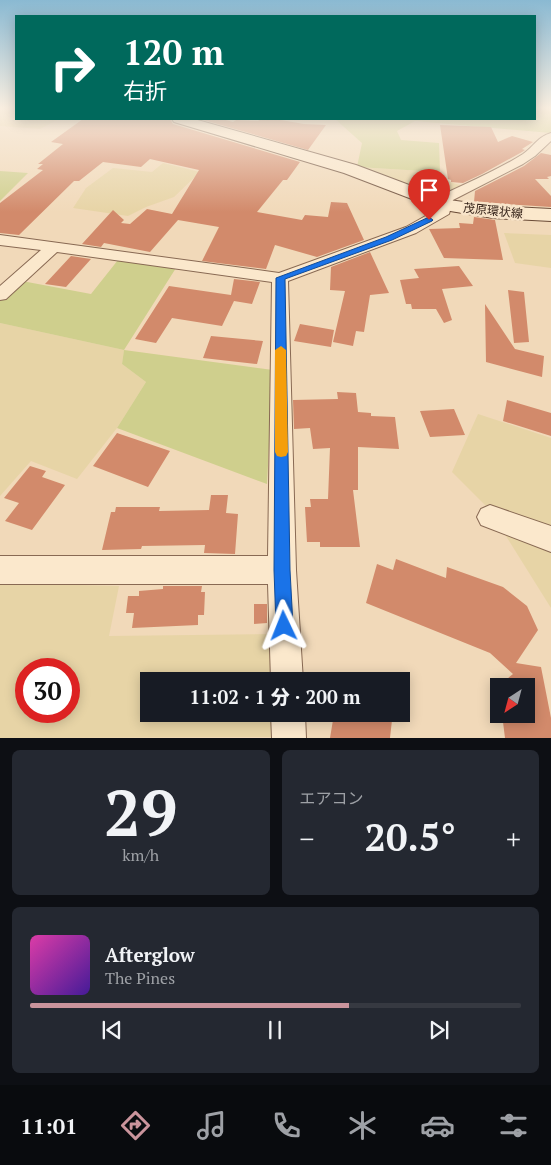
<!DOCTYPE html>
<html lang="ja">
<head>
<meta charset="utf-8">
<style>
  body { margin:0; font-family:"PT Serif","Noto Sans JP",serif; background:#242831; color:#f1f3f6; height:100vh; display:flex; flex-direction:column; font-size:19px; white-space:nowrap }
  * { box-sizing:border-box; margin:0 }
  p { font-size:16px; color:#9ea1a6 }
  .icon { flex:none; width:28px; height:28px; fill:none; stroke:currentColor; stroke-width:2; stroke-linecap:round; stroke-linejoin:round }
  .map { position:relative; height:738px; overflow:hidden }
  .sheet { display:flex; flex-direction:column; gap:12px; padding:12px; background:#0d0f14; flex:1 }
  .sheet>* { flex:none }
  .guide { position:absolute; left:15px; top:15px; width:521px; height:105px; border-radius:0px; box-shadow:0 2px 12px #0003; background:#00695c; color:#fff; overflow:hidden }
  .needle { width:32px; rotate:216deg }
  .tools { position:absolute; left:490px; top:678px; display:grid; gap:10px }
  .tools a { display:grid; place-items:center; width:45px; height:45px; border-radius:0px; background:#171b24; box-shadow:0 2px 12px #0003; font-size:25px }
  .speed { position:absolute; left:15px; top:658px; display:flex; gap:10px; font-size:25px; font-weight:700; text-align:center }
  .speed>* { display:grid; place-content:center; width:65px; height:65px; border-radius:50%; background:#171b24; box-shadow:0 2px 12px #0003; line-height:1 }
  .speed .limit { border:8px solid #d22; background:#fff; color:#111 }
  .pin { position:absolute; display:grid; place-items:center; width:42px; height:42px; color:#fff; margin:-51px -21px; border-radius:50% 50% 50% 0; rotate:-45deg; box-shadow:0 0 5px #0007 }
  .pin .icon { rotate:45deg }
  .me { position:absolute; width:55px; margin:-28px; rotate:358deg; stroke-linejoin:round; filter:drop-shadow(0 0 4px #0008) }
  .turn { display:flex; align-items:center; gap:18px; height:105px; padding:0 25px; font-size:22px }
  .turn .icon { width:65px; height:65px; stroke-width:2.5 }
  .turn b { display:block; font-size:35px; line-height:42px }
  .big { font-size:38px; font-weight:800; line-height:1.1 }
  .sheet .tile { flex:1; display:flex; flex-direction:column; justify-content:center; gap:8px; min-width:0; padding:0 18px; border-radius:8px; background:#242831 }
  .sheet .dial { align-items:center; gap:0 }
  .dial b { font-size:65px; line-height:1 }
  .song { display:flex; align-items:center; gap:15px }
  .cover { width:60px; height:60px; border-radius:8px; background:linear-gradient(135deg,hsl(320 70% 55%),hsl(260 70% 35%)) }
  .played { height:5px; border-radius:2px; background:linear-gradient(90deg,#ca949c 65%,#363941 65%) }
  .keys { display:flex; justify-content:space-around; direction:ltr }
  .heat { display:flex; justify-content:space-between; align-items:center; font-size:28px; direction:ltr }
  .sheet .tiles { flex:1; display:grid; gap:12px; grid-template-columns:1fr 1fr }
  .tile:last-child { grid-column:span 2 }
  .trip { position:absolute; left:140px; top:672px; width:270px; height:50px; border-radius:0px; background:#171b24; box-shadow:0 2px 12px #0003; font-weight:800; line-height:50px; text-align:center }
  .menu { display:flex; height:80px; justify-content:space-around; align-items:center; background:#090b0e; color:#9ea1a6 }
  .menu .icon { width:35px; height:35px }
  .menu .selected { color:#ca949c }
  .menu b { font-size:22px; color:#f1f3f6 }
  .map>svg:first-child { display:block }
</style>
</head>
<body>
<div class="map">
<svg width="551" height="738" viewBox="0 0 551 738">
  <rect width="100%" height="100%" fill="#f1d9b9"/>
  <path fill="#e7d4a6" fill-rule="evenodd" d="M0 110 16 111V119H59L40 129 0 126Z
    M163 163 200 172 174 197 146 207 128 216 73 208 86 188 113 168 152 172Z
    M357 167 440 172 445 180 462 186 442 197Z
    M504 233 551 235V268L515 263Z
    M0 323 124 350 122 364 146 382 117 428 77 479 31 461 0 496Z
    M478 414 551 438V531L487 507 452 472Z
    M501 528 551 546V608Z
    M0 583 119 586 109 636 276 634V681H149V714H277V737L0 738ZM26 669H69V711H26Z"/>
  <path fill="#cfcf8d" d="M535 108H551V133L415 121 397 131 401 140 439 143 440 172 357 167 362 143 335 119H535Z
    M0 171 28 173 0 201Z
    M118 260 176 268 124 350 273 370 267 484 117 428 146 382 122 364 124 350 0 323V300L22 281 91 294Z"/>
  <path fill="#d28a6b" d="M83 119H170L173 124 300 162 287 180H283L257 212 302 220 305 215 328 217 331 202 347 203 364 240 317 257 275 245 266 269 202 261 219 227 178 220 150 252 104 243 101 247 82 244 113 210 124 220 121 223 130 224 147 209 172 214 199 170 150 159 141 167 103 162 79 181H74L19 235 0 233V203L43 170 37 169 43 164H38L63 144 51 142Z
    M200 119H222L233 122 236 120 258 121 261 119H275L304 124 326 125 308 150Z
    M440 125 491 127 498 142 512 136 533 142 522 149 525 150 522 152 482 174 463 183 451 182V180L448 179Z
    M541 153 551 155V176L547 177 549 179H535L551 196V207L474 202 475 191 524 166Z
    M474 217 495 220 503 260 444 258 429 229 460 228 459 223 473 224Z
    M370 252 389 293 370 295 364 332 356 331 353 346 333 342 345 291 330 290 331 267Z
    M71 256 91 259 66 287 45 284Z
    M459 266 473 286 442 289 452 320 444 323 436 309H412L411 304H406L400 280 419 278 414 269Z
    M234 279 260 282 252 304 234 301 222 326 172 318 156 343 135 339 169 286 231 295Z
    M508 290 524 292 529 342 514 343Z
    M485 304 515 349 544 356 542 377 486 362Z
    M300 324 334 330 331 347 294 341Z
    M211 336 263 341 257 364 203 358Z
    M337 392 356 393 358 412 371 413V416L395 417 399 449 358 447V490H353L360 547H320V542H307L305 507H311L310 499H328L330 448 313 449 310 428 294 429 293 400 338 399Z
    M507 400 551 413V436L503 421Z
    M454 409 465 435 430 437 420 411Z
    M117 433 170 451 148 487 93 466Z
    M30 466 46 471 42 477 65 485 32 530 5 521 19 503 4 498Z
    M211 495H228L226 513 238 514 235 554 204 553 205 545 142 546 141 549 102 550 111 512H115L116 507H160L159 511 209 510Z
    M396 559 446 578 447 567 503 587 527 606 538 630 516 663 541 667 551 718V738H505L502 714H526V686H499V689L498 686 513 674 490 653 366 603 377 564 393 570Z
    M163 586H202L201 592H205L204 615H198V625L132 628 134 613H126L128 596H139V591L163 589Z
    M254 604H267V623L254 624Z
    M334 714H374L392 720 390 738H330Z"/>
  <g fill="none" stroke-linecap="round" stroke-linejoin="round">
    <defs>
      <path id="minor" d="M551 133V141L535 156 523 164 453 200 449 214 416 233 288 281 296 570 303 681H271L268 584H0V556H268L272 282 57 252 6 299 0 300V286L41 250 0 245V235L279 273 406 227 438 209 442 195C469 182 498 170 523 154 533 147 539 136 551 133Z
        M490 505 551 526V552L481 525 477 517 481 509Z
        M271 714H305L306 738H272Z"/>
      <path id="secondary" d="M172 119H194L356 165 449 200 493 206 551 209V221L493 218 438 209 344 173 174 122Z"/>
    </defs>
    <use href="#minor" stroke="#886953" stroke-width="2"/>
    <use href="#secondary" stroke="#694a36" stroke-width="2"/>
    <use href="#minor" fill="#fbe8cc" fill-rule="evenodd"/>
    <use href="#secondary" fill="#fbe8cc" fill-rule="evenodd"/>
  </g>
  <linearGradient id="sky" x2="0" y2="1"><stop stop-color="#8ab9d2"/><stop offset="0.51" stop-color="#f9eee0"/><stop offset="1" stop-color="#f9eee0" stop-opacity="0"/></linearGradient>
  <rect width="551" height="212" fill="url(#sky)"/>
  <path fill="#1a73e8" stroke="#114b97" d="M429 217 433 220 432 221 392 240 285 279 290 570 293 626 290 632 284 634 278 632 276 626 274 570 276 278 386 237Z"/>
  <path fill="#f59e0b" d="M281 346 286 350 288 452 286 456 281 457 277 456 275 452V350Z"/>
  <g text-anchor="middle" stroke-width="5" stroke-linejoin="round" paint-order="stroke">
    <g font-size="12" fill="#352319" stroke="#f8e4c9">
      <text transform="translate(493 211) rotate(6)" y="4">茂原環状線</text>
    </g>
  </g>
</svg>
<div class="tools">
<a><svg class="needle" viewBox="-14 -14 28 28"><path d="M0-13l5 13h-10z" fill="#e53935"/><path d="M0 13l5-13h-10z" fill="#9ea1a6"/></svg></a>
</div>
<div class="speed"><div class="limit">30</div></div>
<div class="pin" style="left:429px;top:220px;background:#d93025"><svg class="icon" aria-label="arrive" viewBox="0 0 24 24"><path d="M6 21V4h12l-3 4 3 4H6"/></svg></div>
<svg class="me" style="left:284px;top:626px" viewBox="-20 -20 40 40"><path d="M0-17L14 15 0 8-14 15z" fill="#1a73e8" stroke="#fff" stroke-width="4"/></svg>
<div class="trip">11:02 · 1 分 · 200 m</div>
<div class="guide">
<div class="turn"><svg class="icon" aria-label="right" viewBox="0 0 24 24"><path d="M7 20v-9h11M14 6l5 5-5 5"/></svg><div><b>120 m</b>右折</div></div>
</div>
</div>
<section class="sheet">
<div class="tiles">
<div class="tile dial"><b>29</b><p>km/h</p></div>
<div class="tile"><p>エアコン</p>
<div class="heat"><a>−</a><b class="big">20.5°</b><a>+</a></div>
</div>
<div class="tile">
<div class="song"><i class="cover"></i><div><b>Afterglow</b><p>The Pines</p></div></div>
<div class="played"></div>
<div class="keys"><svg class="icon" aria-label="previous" viewBox="0 0 24 24"><path d="M18 5L8 12l10 7zM5 5v14"/></svg><svg class="icon" aria-label="pause" viewBox="0 0 24 24"><path d="M8 5v14M16 5v14"/></svg><svg class="icon" aria-label="next" viewBox="0 0 24 24"><path d="M6 5l10 7-10 7zM19 5v14"/></svg></div>
</div>
</div>
</section>
<nav class="menu">
<b>11:01</b>
<svg class="icon selected" aria-label="directions" viewBox="0 0 24 24"><path d="M12 3l9 9-9 9-9-9zM9 14v-3h6M13 9l2 2-2 2"/></svg>
<svg class="icon" aria-label="music" viewBox="0 0 24 24"><path d="M9 18V5l10-2v13"/><circle cx="6" cy="18" r="3"/><circle cx="16" cy="16" r="3"/></svg>
<svg class="icon" aria-label="phone" viewBox="0 0 24 24"><path d="M5 4h4l2 5-3 2q2 4 5 5l2-3 5 2v4C11 20 4 13 5 4z"/></svg>
<svg class="icon" aria-label="climate" viewBox="0 0 24 24"><path d="M12 3v18M4 7l16 10M4 17L20 7"/></svg>
<svg class="icon" aria-label="car" viewBox="0 0 24 24"><path d="M5 17H2v-5l4-1 3-4h7l3 4 3 1v5h-3M9 17h6M6 11h13"/><circle cx="7" cy="17" r="2"/><circle cx="17" cy="17" r="2"/></svg>
<svg class="icon" aria-label="filters" viewBox="0 0 24 24"><path d="M4 7h16M4 17h16"/><circle cx="9" cy="7" r="2"/><circle cx="15" cy="17" r="2"/></svg>
</nav>
</body>
</html>
